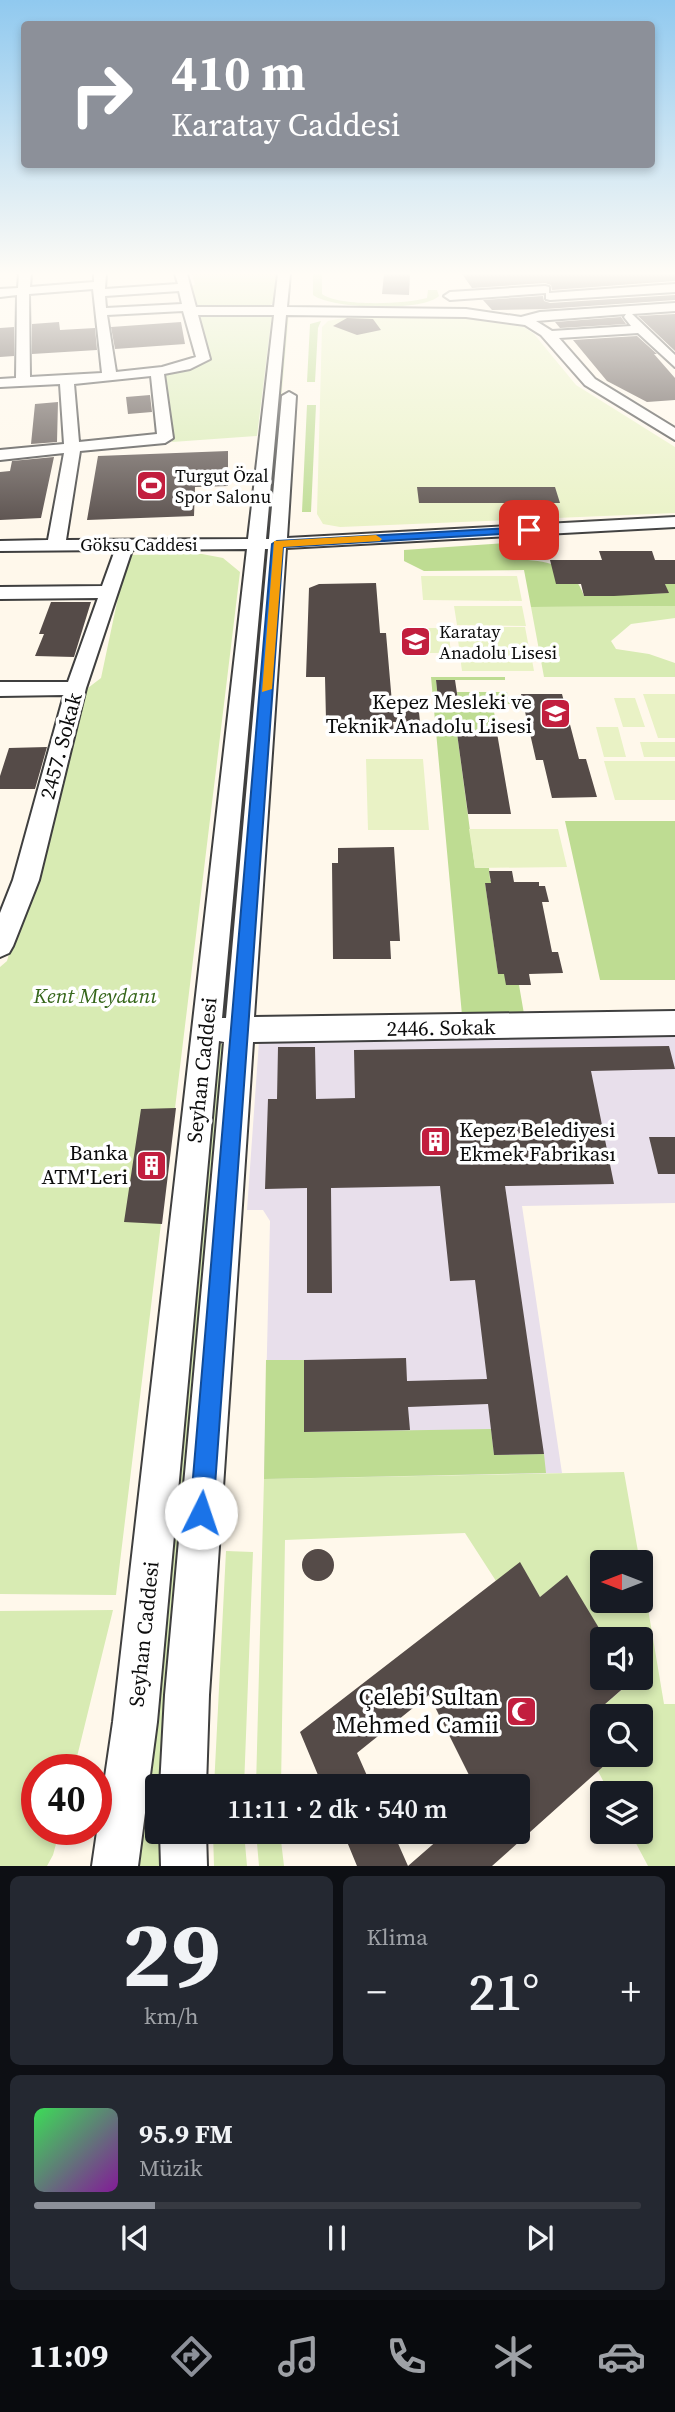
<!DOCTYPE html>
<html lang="tr">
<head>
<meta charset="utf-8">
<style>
  body { margin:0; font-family:"Source Serif 4",serif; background:#242831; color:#f1f3f6; height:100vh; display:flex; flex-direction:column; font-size:26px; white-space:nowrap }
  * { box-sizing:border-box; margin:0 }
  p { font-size:23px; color:#9ea1a6 }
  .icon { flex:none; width:38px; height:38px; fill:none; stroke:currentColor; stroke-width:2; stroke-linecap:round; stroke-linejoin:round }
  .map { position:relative; height:1866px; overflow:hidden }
  .drawer { display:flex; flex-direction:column; gap:10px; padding:10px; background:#0d0f14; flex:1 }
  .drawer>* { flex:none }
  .banner { position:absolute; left:21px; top:21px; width:634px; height:147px; border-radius:7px; box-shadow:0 4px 10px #0003; background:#8c9099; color:#fff; overflow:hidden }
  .needle { width:46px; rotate:270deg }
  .tools { position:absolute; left:590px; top:1550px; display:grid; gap:14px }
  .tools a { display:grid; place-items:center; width:63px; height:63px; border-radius:7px; background:#171b24; box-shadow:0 4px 10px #0003; font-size:35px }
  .speed { position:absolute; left:21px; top:1754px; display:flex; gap:14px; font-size:35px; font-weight:700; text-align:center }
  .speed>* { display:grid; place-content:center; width:91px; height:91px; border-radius:50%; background:#171b24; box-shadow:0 4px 10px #0003; line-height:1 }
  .speed .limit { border:10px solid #d22; background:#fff; color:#111 }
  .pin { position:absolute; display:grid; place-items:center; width:60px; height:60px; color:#fff; margin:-30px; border-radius:14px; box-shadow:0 4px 10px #0006 }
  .me { position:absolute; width:77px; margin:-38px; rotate:4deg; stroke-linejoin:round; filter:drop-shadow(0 0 5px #0008) }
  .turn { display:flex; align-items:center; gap:24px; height:147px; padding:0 35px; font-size:32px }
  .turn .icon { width:91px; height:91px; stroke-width:2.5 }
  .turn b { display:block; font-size:49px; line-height:60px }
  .big { font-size:52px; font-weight:600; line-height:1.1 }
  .drawer .tile { flex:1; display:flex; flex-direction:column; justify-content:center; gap:10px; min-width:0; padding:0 24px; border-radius:10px; background:#242831 }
  .drawer .dial { align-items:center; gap:0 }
  .dial b { font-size:91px; line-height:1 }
  .song { display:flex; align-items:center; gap:21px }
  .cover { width:84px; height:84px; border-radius:10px; background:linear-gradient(135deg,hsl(130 70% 55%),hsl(290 70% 35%)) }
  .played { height:7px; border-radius:4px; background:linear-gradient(90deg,#8c9099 20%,#363941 20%) }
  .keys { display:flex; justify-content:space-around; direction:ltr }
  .heat { display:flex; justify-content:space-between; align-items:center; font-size:38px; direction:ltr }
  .drawer .tiles { flex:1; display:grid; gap:10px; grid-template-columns:1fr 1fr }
  .tile:last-child { grid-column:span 2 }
  .trip { position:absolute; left:145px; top:1774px; width:385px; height:70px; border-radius:7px; background:#171b24; box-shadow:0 4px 10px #0003; font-weight:600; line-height:70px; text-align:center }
  .dock { display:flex; height:112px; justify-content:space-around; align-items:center; background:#090b0e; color:#9ea1a6 }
  .dock .icon { width:49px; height:49px }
  .dock .active { color:#8c9099 }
  .dock b { font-size:32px; color:#f1f3f6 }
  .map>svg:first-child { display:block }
</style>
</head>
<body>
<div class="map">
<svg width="675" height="1866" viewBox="0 0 675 1866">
  <rect width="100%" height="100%" fill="#fff8eb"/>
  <path fill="#e8dfeb" d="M675 1037V1203L522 1206 562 1473 264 1479 270 1221 263 1210H247L259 1041Z"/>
  <path fill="#d8ebb3" d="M192 274H277L274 302 268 307 198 308 194 306 189 286 195 285Z
    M286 312H289L269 535H265Z
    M272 314 257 436 172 442 161 371 193 368 204 363 196 315Z
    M202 554 223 558 240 572 116 1595 0 1594V967L7 961 84 691 101 678 127 555Z
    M263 564H266L228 1020H221Z
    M675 606V618L631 624 611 641 616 649 649 654 675 663V677H544L531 607Z
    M219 1044H225L164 1787H158V1832H165V1866H133Z
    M624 1472 640 1563H602V1601H640L641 1567 664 1704H675V1866H648L630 1832H640V1794H610L598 1771 616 1755H640V1717H611L604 1705 631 1682 630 1678H640V1640H606L567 1576 540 1597 520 1563 496 1581 465 1533 285 1540 281 1787H256L264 1479Z
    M226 1551 253 1552 244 1787H214Z
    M113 1610 74 1769H37V1829H60L53 1855 47 1866H0V1611Z
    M213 1832H244L247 1866H214Z
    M256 1832H280L284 1866H259Z"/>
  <path fill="#bedc92" d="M313 274H322V294C339 307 406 304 427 298L428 290H437L439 296C423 312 331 309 313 295Z
    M321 321 318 328 315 382H307L310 324Z
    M307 405H316L311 512H302Z
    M519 542 523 560C549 560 575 568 584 596L668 593 665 584H675V606L531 607 524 570 424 571 404 561V550Z
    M431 677H505V680H436L438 699 458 700 457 692H507L510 704H493L497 733H457L475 868H489L490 880H496V883H485L498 973 504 974 519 985 524 1014 462 1015Z
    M565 821H675V980H600Z
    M266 1360H304V1432L491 1429 494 1455 544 1454 546 1473 264 1479Z"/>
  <path fill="#e9f2c5" d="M358 315 456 317 524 327 534 334 576 385 675 447V513L340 527 323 524 317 514 322 327 328 321Z
    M421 576H517L522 601 423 600Z
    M454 606H522L526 626 457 625Z
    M456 627H525L529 648 459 647Z
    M426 628H448L451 653H428Z
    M459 649H530L534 671H462Z
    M643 694H675V738H658Z
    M614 698H635L645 727H623Z
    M596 727H618L626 757H604Z
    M640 742H675V757H644Z
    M366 759H423L429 830H368Z
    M604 761H675V800H615Z
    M469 829H558L567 867 475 868Z"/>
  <path fill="#554b48" d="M384 274H410L409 295 382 294Z
    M462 274H675V281L552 290 551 285 545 283 472 288Z
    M675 295V300L545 309 492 310 483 300 543 296 544 301 550 303Z
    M675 314V351L638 316Z
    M621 317 626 324 560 328 555 322Z
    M347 318 373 319 381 330 357 335 333 326Z
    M59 322 60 330 95 328 97 350 32 354V324Z
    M181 322 185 344 115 349 111 327Z
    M14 327V356L0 357V328Z
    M637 336 657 354H654L675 378V400L647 402 607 381 573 340Z
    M150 395 152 412 128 414 126 397Z
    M58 402 57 442 31 444 35 404Z
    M228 451V486L195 487 194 516 87 520 98 456Z
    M54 457 41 518 0 520V472L10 471 12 461Z
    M417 487H555L560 503H419Z
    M599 551H652L655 560H675V584H665L669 593 614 596H584L581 584H556L550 560H602Z
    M376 583 380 633H386L392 703H418L420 722H393L394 732H333V720H326L325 677H306L309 588 319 584Z
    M51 602H91L74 657 35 656 44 634H39Z
    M436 680H455L458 700 438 699Z
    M521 694H562L579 759H586L597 797 552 798 543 760H536Z
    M457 733H497L511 814H468Z
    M47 747 35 789H0V776L9 748Z
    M394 847 400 941H390L391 959H333L332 863H338V848Z
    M489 871H512L514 882H539V886H545L549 902H542L552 952H558L563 973 529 974 531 985H506L504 974H498L485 883H491Z
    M669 1046 675 1069 591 1071 614 1184 505 1186 544 1454 494 1455 488 1404 408 1407 410 1430 304 1432V1360L406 1358 407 1381 487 1379 475 1280 450 1281 440 1186 331 1188 332 1293H307V1188L265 1189 268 1099H277L278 1047H315L316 1099 355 1098 354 1050Z
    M176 1108 162 1224 124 1222 141 1109Z
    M649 1137H675V1174H658Z
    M302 1565a16 16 0 1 1 32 0a16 16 0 1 1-32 0Z
    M520 1562 540 1597 567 1575 602 1633V1678H635L604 1705 611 1717H602V1755H616L492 1866H408L447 1832H518V1787H475L429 1695 357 1753 372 1787H323L300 1732Z
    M343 1832H393L408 1866H357Z"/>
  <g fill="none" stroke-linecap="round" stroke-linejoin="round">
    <defs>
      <path id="minor" d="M19 274H31L30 287 94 282V274H106L105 289 178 284 175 274H187L196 307H274L278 274H290L287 307 466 309 521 317 540 312 675 303V311L632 314 675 355V367L638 333 559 338 595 379 675 428V440L585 385 541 335 525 325 466 317 286 315 266 539H269L282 396 289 392 296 396 287 538 675 517V527L286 548 254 1017 675 1011V1035L253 1042 209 1695 206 1787H160L165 1695 224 1042 219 1041 157 1722 138 1866H92L113 1722 247 549 132 550 86 688 39 880 13 946 9 953 0 957V913L13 880 64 695 0 696V682H68L98 598 0 599V587L102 586 115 550 0 551V541L48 540 64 453 0 460V450L64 444 60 384 0 387V379L16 378 17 295 0 297V289L18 288ZM93 289 102 373 30 377 29 294ZM179 291 182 304 106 308 105 296ZM183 311 196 357 162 367 116 372 107 315ZM626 314 624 317 631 326 552 331 536 321ZM198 315H274L248 539 66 540 80 451 165 443 173 438 164 374 190 369 210 359ZM151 376 157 434 79 442 74 384ZM265 549H268L226 1018H222Z
        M675 284V292L550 300 546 299V293L450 300 444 296 450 292 545 286 549 287V293Z
        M160 1832H206L207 1866H161Z"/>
    </defs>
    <use href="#minor" stroke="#3f3f3f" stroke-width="4"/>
    <use href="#minor" fill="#fff" fill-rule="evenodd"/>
  </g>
  <linearGradient id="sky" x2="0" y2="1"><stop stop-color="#90c9ef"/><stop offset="0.51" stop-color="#fffcf6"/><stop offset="1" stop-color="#fffcf6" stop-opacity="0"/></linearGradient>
  <rect width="675" height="536" fill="url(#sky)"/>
  <path fill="#1a73e8" stroke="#114b97" stroke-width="2" d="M529 527 534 530 533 532 283 547 213 1513 210 1521 201 1524 193 1521 190 1513 272 544 277 541Z"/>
  <path fill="#f59e0b" d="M376 535 382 539 380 541 283 547 272 689 262 692 274 541Z"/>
  <defs>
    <symbol id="stadium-square" viewBox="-11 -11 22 22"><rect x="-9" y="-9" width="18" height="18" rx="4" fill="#c21e3e" stroke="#fff"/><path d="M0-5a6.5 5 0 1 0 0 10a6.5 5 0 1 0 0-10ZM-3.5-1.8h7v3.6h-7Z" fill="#fff"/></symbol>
    <symbol id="school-square" viewBox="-11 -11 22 22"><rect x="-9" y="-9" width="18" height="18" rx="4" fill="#c21e3e" stroke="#fff"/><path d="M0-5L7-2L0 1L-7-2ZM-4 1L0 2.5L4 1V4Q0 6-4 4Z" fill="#fff"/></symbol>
    <symbol id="building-square" viewBox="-11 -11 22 22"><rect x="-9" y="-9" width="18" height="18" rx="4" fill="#c21e3e" stroke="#fff"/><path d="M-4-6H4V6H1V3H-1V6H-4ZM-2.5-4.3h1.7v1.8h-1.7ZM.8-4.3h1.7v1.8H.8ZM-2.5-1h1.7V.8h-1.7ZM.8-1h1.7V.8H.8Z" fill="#fff"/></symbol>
    <symbol id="mosque-square" viewBox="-11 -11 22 22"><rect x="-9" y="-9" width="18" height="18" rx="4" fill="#c21e3e" stroke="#fff"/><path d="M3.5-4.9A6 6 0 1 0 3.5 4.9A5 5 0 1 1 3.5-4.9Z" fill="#fff"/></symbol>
  </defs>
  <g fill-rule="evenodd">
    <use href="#stadium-square" x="134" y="468" width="35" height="35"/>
    <use href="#school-square" x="398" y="624" width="35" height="35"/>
    <use href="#school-square" x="538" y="696" width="35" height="35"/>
    <use href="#building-square" x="418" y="1124" width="35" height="35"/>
    <use href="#building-square" x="134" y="1148" width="35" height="35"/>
    <use href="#mosque-square" x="504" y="1694" width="35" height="35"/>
  </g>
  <g text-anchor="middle" stroke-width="7" stroke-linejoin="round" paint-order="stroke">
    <g font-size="18" fill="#0c0c0c" stroke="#fff" text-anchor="start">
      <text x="175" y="482">Turgut Özal<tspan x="175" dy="21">Spor Salonu</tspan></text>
      <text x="439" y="638">Karatay<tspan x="439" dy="21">Anadolu Lisesi</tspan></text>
    </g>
    <g font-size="18" fill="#0c0c0c" stroke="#fff">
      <text x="139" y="551">Göksu Caddesi</text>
    </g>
    <g font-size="21" fill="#0c0c0c" stroke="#fff" text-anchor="end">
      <text x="532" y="709">Kepez Mesleki ve<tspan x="532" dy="24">Teknik Anadolu Lisesi</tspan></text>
      <text x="459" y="1137" text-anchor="start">Kepez Belediyesi<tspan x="459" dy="24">Ekmek Fabrikası</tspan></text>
      <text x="128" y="1160">Banka<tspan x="128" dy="24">ATM'Leri</tspan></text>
    </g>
    <g font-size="21" fill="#0c0c0c" stroke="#fff">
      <text transform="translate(61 746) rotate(-75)" y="7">2457. Sokak</text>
      <text transform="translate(441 1028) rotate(-1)" y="7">2446. Sokak</text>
      <text transform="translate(202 1070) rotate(-84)" y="7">Seyhan Caddesi</text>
      <text transform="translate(144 1634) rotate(-84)" y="7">Seyhan Caddesi</text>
    </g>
    <g font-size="21" font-style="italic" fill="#35661a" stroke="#fff">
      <text x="95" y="1003">Kent Meydanı</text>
    </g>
    <g font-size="24" fill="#0c0c0c" stroke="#fff" text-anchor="end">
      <text x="499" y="1705">Çelebi Sultan<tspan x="499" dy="28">Mehmed Camii</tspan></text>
    </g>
  </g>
</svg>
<div class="tools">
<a><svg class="needle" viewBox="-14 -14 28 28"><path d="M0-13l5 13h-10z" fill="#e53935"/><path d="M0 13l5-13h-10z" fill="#9ea1a6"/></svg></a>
<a><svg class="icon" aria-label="sound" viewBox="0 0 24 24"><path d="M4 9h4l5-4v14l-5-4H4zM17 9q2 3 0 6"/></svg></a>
<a><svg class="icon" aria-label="search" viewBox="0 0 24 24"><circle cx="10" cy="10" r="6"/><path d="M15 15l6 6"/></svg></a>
<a><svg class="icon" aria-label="layers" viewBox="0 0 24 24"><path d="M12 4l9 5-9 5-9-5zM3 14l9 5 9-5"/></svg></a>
</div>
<div class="speed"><div class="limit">40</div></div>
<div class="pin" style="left:529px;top:530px;background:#d93025"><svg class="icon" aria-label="arrive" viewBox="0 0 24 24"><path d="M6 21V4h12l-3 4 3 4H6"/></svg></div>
<svg class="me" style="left:201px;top:1513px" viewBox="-20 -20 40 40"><circle r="19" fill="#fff"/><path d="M0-13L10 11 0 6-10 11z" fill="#1a73e8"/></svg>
<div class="trip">11:11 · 2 dk · 540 m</div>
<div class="banner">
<div class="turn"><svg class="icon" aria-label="right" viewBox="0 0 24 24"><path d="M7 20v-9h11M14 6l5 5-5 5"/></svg><div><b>410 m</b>Karatay Caddesi</div></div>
</div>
</div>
<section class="drawer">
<div class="tiles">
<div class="tile dial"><b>29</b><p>km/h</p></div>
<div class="tile"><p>Klima</p>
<div class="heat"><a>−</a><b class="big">21°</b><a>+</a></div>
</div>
<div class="tile">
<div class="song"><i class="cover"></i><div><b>95.9 FM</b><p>Müzik</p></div></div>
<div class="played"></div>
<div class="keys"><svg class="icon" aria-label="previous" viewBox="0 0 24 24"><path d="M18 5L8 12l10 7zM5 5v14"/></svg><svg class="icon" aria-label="pause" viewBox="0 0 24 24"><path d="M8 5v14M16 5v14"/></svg><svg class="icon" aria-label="next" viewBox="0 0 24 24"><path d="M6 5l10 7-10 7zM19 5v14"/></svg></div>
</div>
</div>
</section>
<nav class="dock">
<b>11:09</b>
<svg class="icon active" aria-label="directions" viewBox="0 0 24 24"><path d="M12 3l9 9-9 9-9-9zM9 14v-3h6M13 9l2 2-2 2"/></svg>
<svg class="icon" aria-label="music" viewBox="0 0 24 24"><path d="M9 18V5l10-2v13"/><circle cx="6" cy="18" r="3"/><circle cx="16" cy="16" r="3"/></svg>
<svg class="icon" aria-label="phone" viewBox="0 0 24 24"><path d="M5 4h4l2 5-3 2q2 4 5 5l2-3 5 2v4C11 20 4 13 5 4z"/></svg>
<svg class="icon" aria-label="climate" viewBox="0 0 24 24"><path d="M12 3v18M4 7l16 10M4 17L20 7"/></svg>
<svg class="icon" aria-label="car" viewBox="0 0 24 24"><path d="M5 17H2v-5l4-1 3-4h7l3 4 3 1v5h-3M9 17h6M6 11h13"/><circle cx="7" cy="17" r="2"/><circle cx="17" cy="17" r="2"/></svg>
</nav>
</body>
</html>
